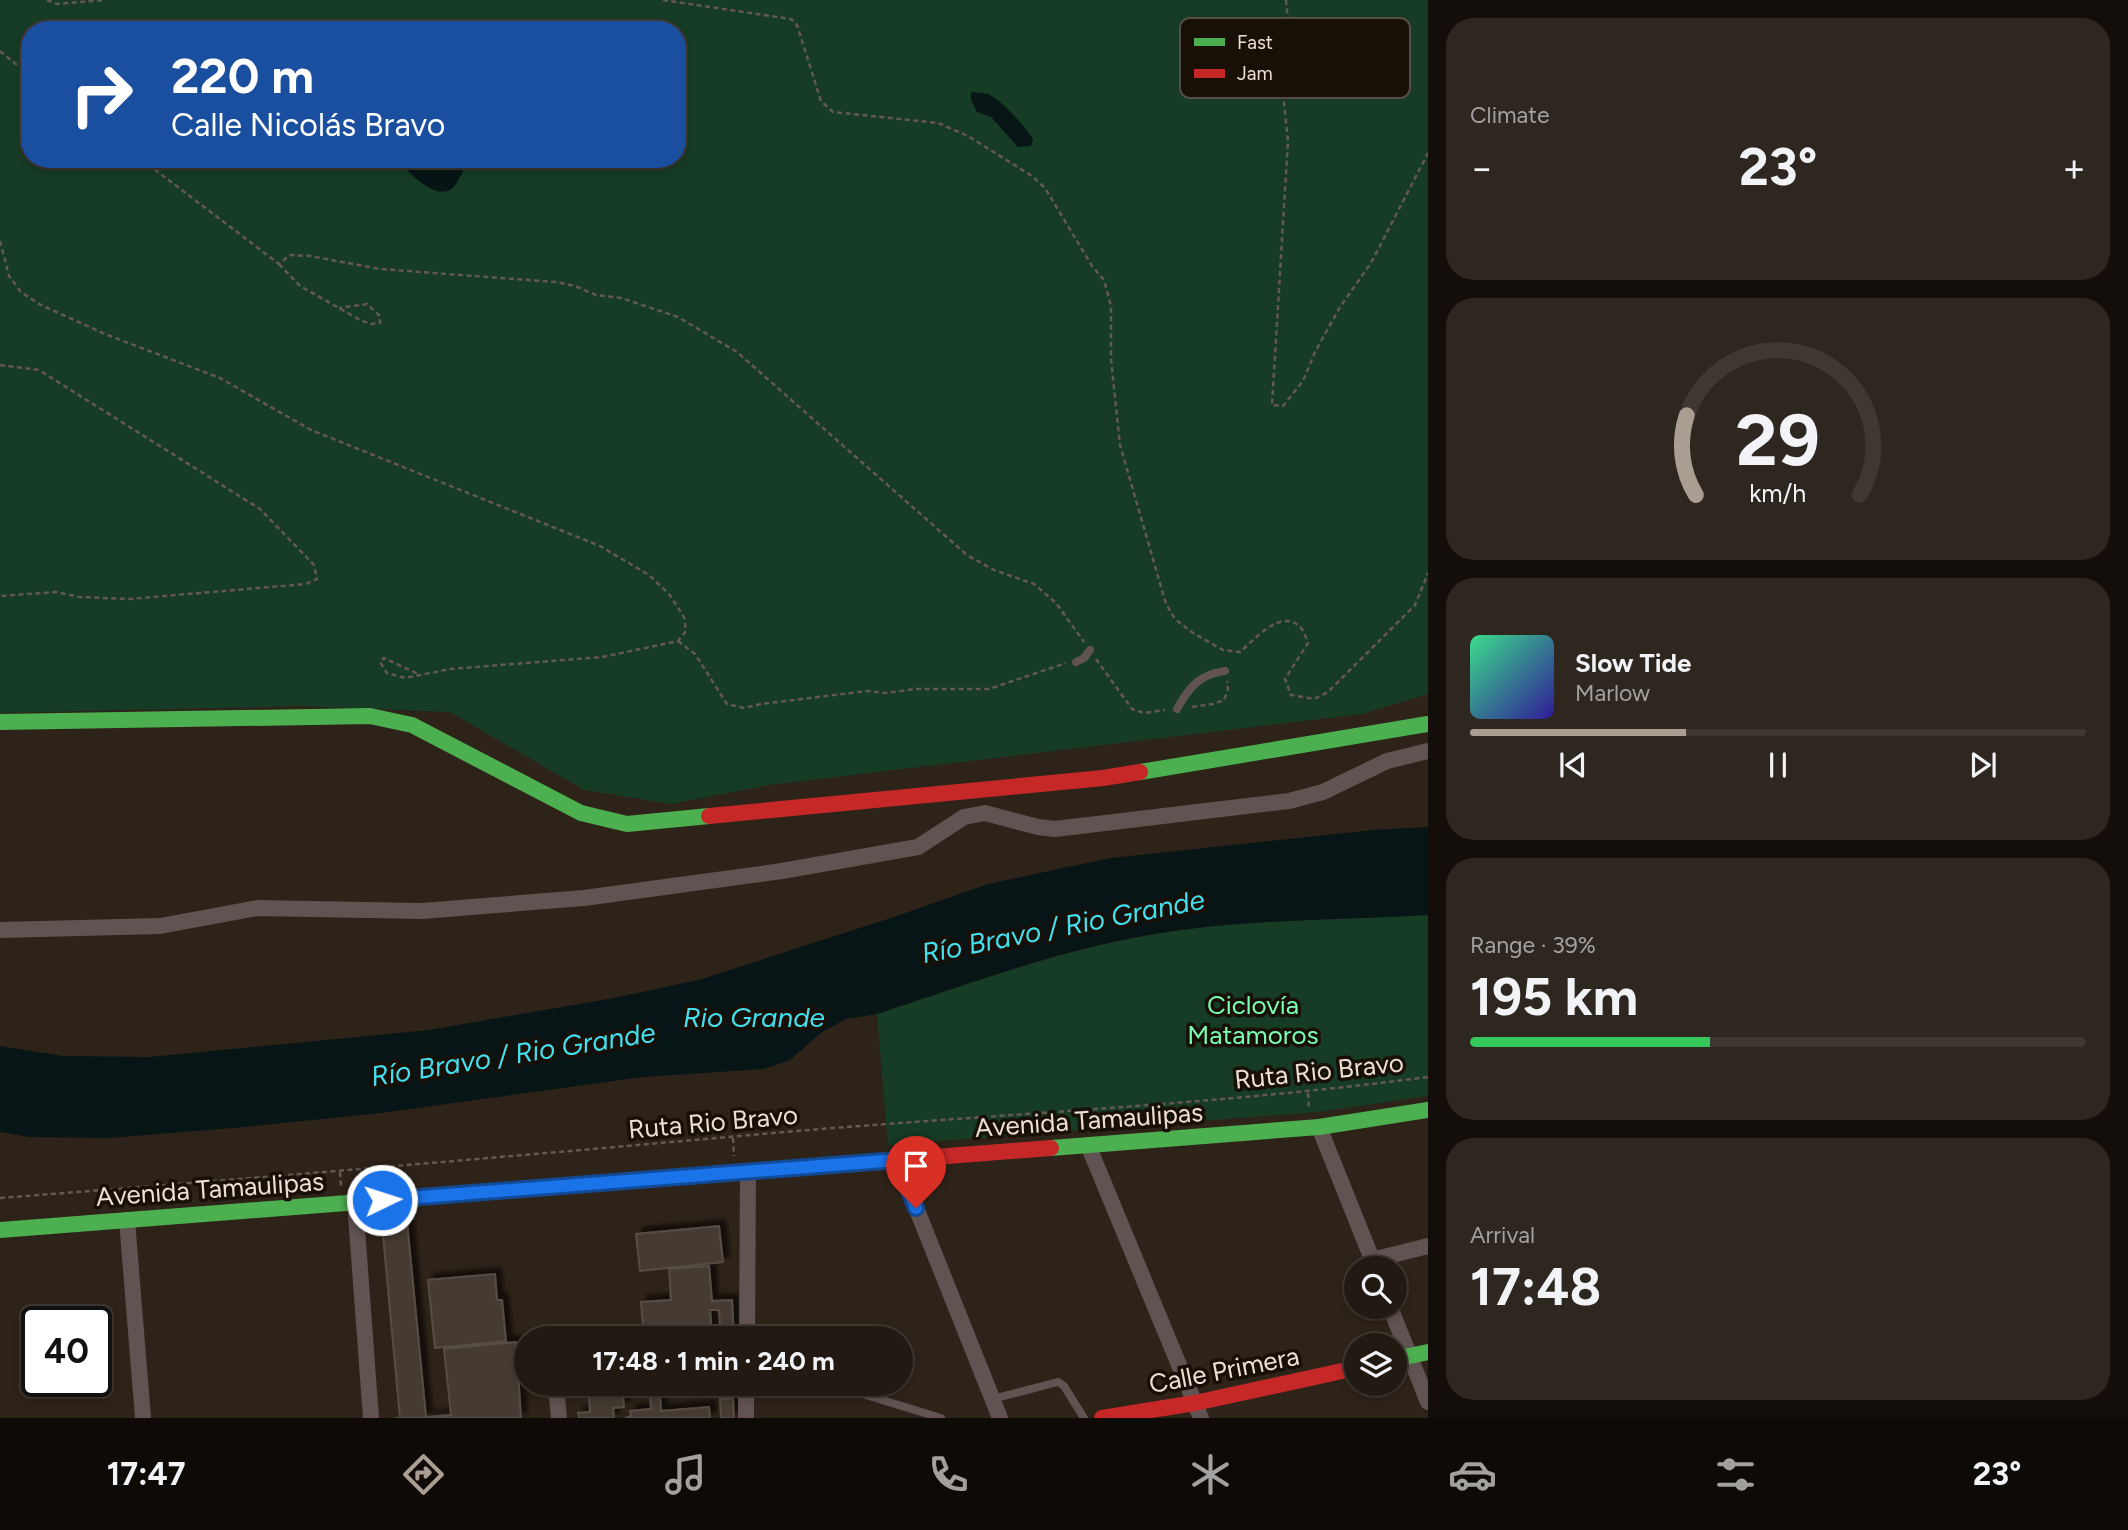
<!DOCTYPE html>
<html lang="en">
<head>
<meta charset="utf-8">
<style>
  body { margin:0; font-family:Figtree,sans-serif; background:#2e2720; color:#f1f3f6; height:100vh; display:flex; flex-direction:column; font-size:26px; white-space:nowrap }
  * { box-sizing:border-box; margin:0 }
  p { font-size:23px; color:#a2a19f }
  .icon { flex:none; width:38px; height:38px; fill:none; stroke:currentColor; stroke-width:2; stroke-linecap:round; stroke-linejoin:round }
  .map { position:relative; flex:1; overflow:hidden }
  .details { display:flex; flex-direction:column; gap:18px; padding:18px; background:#130e0a; width:700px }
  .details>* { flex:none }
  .hud { position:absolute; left:21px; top:21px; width:665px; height:147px; border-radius:28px; box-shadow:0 4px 10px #0003,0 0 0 2px #3f3832; background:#1a4fa0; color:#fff; overflow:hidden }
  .controls { position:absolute; left:1344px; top:1256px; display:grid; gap:14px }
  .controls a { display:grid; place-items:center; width:63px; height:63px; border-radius:50%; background:#221a12; box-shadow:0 4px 10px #0003,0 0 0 2px #3f3832; font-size:35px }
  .speed { position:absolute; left:21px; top:1306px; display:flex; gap:14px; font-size:35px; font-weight:700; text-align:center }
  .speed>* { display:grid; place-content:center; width:91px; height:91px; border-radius:50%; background:#221a12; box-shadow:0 4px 10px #0003,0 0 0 2px #3f3832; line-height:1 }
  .speed .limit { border:4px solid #111; border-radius:10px; background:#fff; color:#111 }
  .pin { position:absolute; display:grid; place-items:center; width:60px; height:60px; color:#fff; margin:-72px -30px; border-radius:50% 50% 50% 0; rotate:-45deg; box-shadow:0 0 7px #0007 }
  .pin .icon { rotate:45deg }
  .me { position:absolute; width:77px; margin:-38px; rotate:86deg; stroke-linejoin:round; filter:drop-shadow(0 0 5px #0008) }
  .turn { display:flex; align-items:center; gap:24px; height:147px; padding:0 35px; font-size:32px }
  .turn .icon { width:91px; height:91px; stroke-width:2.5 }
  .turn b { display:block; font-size:49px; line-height:60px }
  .big { font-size:52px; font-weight:700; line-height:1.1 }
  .details .tile { flex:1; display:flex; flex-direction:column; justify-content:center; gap:10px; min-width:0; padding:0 24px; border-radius:28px; background:#2e2720 }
  .details .dial { align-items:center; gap:0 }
  .dial svg { height:182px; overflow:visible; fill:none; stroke:#3f3832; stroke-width:7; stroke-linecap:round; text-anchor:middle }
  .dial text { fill:#f1f3f6; stroke:none }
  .song { display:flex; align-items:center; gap:21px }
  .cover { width:84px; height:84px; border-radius:10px; background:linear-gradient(135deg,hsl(150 70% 55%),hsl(250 70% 35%)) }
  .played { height:7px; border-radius:4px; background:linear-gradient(90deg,#aa9d92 35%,#3f3832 35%) }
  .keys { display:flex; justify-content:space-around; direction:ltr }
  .heat { display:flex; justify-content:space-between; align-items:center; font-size:38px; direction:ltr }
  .charge { height:10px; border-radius:5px; background:linear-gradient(90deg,#34c759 39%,#3f3832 0) }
  .trip { position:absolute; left:514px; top:1326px; width:399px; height:70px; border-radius:35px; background:#221a12; box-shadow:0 4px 10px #0003,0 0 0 2px #3f3832; font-weight:700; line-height:70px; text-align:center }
  .dock { display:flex; height:112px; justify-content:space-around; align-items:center; background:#0e0a07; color:#a2a19f }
  .dock .icon { width:49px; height:49px }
  .dock .current { color:#aa9d92 }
  .dock b { font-size:32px; color:#f1f3f6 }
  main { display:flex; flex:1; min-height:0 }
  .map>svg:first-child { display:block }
</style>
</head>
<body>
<main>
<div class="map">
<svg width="1428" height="1418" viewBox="0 0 1428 1418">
  <defs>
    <filter id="shadow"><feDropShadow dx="6" dy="-6" stdDeviation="2" flood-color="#0009"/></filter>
  </defs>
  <rect width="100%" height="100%" fill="#2e2318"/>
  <path fill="#173c25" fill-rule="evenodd" d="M0 0H1428V694L1362 714 769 785 671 804 584 790 450 712 297 706 0 713ZM30 30H677V159H30Z
    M1428 915V1096L1319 1112 888 1145 877 1014C974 983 1072 945 1174 931 1258 919 1343 920 1428 915Z"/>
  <path fill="#071517" d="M971 92C976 93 983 93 988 94 1000 99 1026 127 1033 139L1031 146 1018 147 991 117 977 112 971 100Z
    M397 159H458L463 172C460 176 457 183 454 187 437 204 406 170 397 159Z
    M1428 827V915C1343 920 1258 919 1174 931 1072 945 974 982 877 1014L846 1019 822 1032 790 1060 764 1069 643 1077 381 1113 245 1127 109 1138 30 1137 0 1132V1046L63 1056 149 1057 429 1030 619 997 702 979 897 916 988 884 1111 858 1373 830Z"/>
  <path fill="#443b32" stroke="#574d44" stroke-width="2" filter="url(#shadow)" d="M407 1222 426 1417 451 1415 444 1349 516 1342 521 1418H395H400L382 1224Z
    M719 1226 723 1262 640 1271 636 1234Z
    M709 1266 712 1301 732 1300 734 1339H721L719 1310H710L712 1334 644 1339 641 1302 671 1300 669 1269Z
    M495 1274 497 1300H502L506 1341 435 1348 428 1280Z
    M588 1384H622L624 1407 613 1408 614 1418H579L578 1413 590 1412Z
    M649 1384H668L669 1393H660L661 1411 709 1407 710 1418H625L631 1416 630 1411 651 1409Z
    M733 1398 734 1418H721L720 1399Z"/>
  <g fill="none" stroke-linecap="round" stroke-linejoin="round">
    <path stroke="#645854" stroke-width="2.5" stroke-dasharray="5 3.5" stroke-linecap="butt" d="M47 0 57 4 105 0
      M663 0 791 19 797 25 821 101 833 112 938 123 968 136 1032 176 1045 188 1092 266 1104 280 1111 306V359L1120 445 1166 604 1175 619 1193 633 1223 650 1240 652C1253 641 1282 606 1301 628 1304 631 1306 638 1308 643L1285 679 1291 695 1314 699 1328 692 1415 605 1428 573
      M1286 0 1289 32 1283 94 1288 141 1272 405 1283 406 1303 381 1315 352 1340 307 1371 263 1428 153
      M0 51 30 76
      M141 159 279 264 290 255 310 256 380 269 556 282 575 286 596 295 621 298 678 317 737 352 967 555 994 570 1034 584 1056 603 1084 642
      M0 241 9 276 21 292 39 304 105 334 220 378 311 430 600 546 649 575 669 594 684 617 686 631 678 641 602 657 450 669 405 678 387 673 380 662 384 658 418 674
      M279 264 300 286 360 320 371 324 380 323V316L367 304 339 308
      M0 365 39 370 260 509 314 565 317 579 306 584 129 599 79 597 57 592 0 596
      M678 641 695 654 727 704 744 708 761 704 867 691 886 693 915 689H989L1066 663
      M1096 659 1132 709 1144 713 1165 710
      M1192 707 1213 704 1224 700 1228 690 1227 681
      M1308 1093 1309 1110
      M733 1138 734 1156
      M340 1172 341 1186
      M0 1198C247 1179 493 1158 739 1136 969 1115 1199 1107 1428 1077"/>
    <path stroke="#605351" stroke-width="8" d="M1076 662 1084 658 1090 650
      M1177 709C1189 687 1200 674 1225 671
      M830 1384 941 1418
      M992 1399 1058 1382 1064 1386 1084 1418"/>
    <path stroke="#605351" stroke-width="16" d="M0 930 160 926 257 908 422 911 584 898 782 871 918 847 964 817 985 813 1038 827 1055 829 1289 801 1323 792 1387 761 1428 751
      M1319 1127 1376 1269
      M1088 1145 1201 1418
      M897 1160 1000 1418
      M355 1202 371 1418
      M127 1220 143 1418
      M1372 1260 1428 1246
      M1390 1307 1428 1402
      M747 1339 748 1172
      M556 1387 559 1418
      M746 1418V1384"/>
    <path stroke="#4caf50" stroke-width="16" d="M0 722 370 716 412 725 581 813 627 824 709 816
      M1140 772 1428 724
      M1051 1148 1319 1127 1428 1110
      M0 1230 655 1179
      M1395 1359 1428 1352"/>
    <path stroke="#c62828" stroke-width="16" d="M709 816 1103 778 1140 772
      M655 1179 1051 1148
      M1102 1418 1195 1403 1356 1368"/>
  </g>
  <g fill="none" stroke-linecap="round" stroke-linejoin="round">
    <defs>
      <path id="route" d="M382 1200 897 1160 916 1208"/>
    </defs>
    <use href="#route" stroke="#114b97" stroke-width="18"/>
    <use href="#route" stroke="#1a73e8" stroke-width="12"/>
  </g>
  <g text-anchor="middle" stroke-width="7" stroke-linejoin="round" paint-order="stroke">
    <g font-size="26" fill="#7affb2" stroke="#180f07">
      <text x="1253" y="1014">Ciclovía<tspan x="1253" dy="30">Matamoros</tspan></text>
    </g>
    <g font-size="26" fill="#eddfd3" stroke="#180f07">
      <text transform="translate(1319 1071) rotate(-6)" y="9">Ruta Rio Bravo</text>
      <text transform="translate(1089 1120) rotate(-4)" y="9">Avenida Tamaulipas</text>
      <text transform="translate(713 1122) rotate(-5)" y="9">Ruta Rio Bravo</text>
      <text transform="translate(210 1189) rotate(-4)" y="9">Avenida Tamaulipas</text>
      <text transform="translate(1224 1370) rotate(-11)" y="9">Calle Primera</text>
    </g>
    <g font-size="28" font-style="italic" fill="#42dfef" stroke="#180f07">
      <text transform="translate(1063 926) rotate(-11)" y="10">Río Bravo / Rio Grande</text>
      <text x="754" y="1027">Rio Grande</text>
      <text transform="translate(513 1054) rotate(-9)" y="10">Río Bravo / Rio Grande</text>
    </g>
  </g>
  <rect x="1180" y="18" width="230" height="80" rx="10" fill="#180f07" stroke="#584d44" stroke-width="2"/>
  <rect x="1194" y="38" width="31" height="8" fill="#4caf50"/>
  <rect x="1194" y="69" width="31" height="9" fill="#c62828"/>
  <g font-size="19" fill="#eddfd3">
    <text x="1237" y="49">Fast</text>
    <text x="1237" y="80">Jam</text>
  </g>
</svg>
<div class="controls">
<a><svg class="icon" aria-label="search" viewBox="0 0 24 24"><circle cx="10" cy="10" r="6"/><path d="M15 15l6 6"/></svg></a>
<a><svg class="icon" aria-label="layers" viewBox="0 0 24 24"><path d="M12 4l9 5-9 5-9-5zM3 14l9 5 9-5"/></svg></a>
</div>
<div class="speed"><div class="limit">40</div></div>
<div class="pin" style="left:916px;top:1208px;background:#d93025"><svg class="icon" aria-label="arrive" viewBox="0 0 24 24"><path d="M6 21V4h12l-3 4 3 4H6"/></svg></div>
<svg class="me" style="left:382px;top:1200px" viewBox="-20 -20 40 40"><circle r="17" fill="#1a73e8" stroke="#fff" stroke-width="3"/><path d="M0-11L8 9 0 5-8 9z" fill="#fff"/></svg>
<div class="trip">17:48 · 1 min · 240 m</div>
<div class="hud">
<div class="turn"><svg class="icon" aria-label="right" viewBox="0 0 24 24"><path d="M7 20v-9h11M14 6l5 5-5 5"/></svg><div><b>220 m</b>Calle Nicolás Bravo</div></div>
</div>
</div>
<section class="details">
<div class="tile"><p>Climate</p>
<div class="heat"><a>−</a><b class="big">23°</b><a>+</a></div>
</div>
<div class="tile dial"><svg viewBox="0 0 100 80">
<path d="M14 69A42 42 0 1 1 86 69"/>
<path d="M14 69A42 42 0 0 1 10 34" stroke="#aa9d92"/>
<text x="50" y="56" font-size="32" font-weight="700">29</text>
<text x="50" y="72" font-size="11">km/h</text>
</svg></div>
<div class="tile">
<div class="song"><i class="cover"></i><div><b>Slow Tide</b><p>Marlow</p></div></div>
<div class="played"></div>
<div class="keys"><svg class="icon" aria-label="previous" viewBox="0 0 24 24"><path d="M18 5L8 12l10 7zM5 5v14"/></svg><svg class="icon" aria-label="pause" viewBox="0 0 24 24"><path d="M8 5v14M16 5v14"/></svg><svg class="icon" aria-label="next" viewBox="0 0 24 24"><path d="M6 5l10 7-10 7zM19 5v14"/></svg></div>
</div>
<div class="tile"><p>Range · 39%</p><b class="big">195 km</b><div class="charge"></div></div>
<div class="tile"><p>Arrival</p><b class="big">17:48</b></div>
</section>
</main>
<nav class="dock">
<b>17:47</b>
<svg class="icon current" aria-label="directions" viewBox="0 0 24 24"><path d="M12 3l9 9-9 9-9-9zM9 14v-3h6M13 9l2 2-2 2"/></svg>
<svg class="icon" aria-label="music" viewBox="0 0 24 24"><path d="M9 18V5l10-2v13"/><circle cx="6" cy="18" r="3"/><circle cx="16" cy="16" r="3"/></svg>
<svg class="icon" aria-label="phone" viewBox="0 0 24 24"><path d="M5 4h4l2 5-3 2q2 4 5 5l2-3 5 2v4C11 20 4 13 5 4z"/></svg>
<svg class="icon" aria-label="climate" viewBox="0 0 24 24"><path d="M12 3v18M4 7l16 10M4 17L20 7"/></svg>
<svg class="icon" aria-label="car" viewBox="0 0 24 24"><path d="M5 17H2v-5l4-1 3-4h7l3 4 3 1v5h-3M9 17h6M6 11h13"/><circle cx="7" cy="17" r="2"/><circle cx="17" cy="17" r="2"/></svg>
<svg class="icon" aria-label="filters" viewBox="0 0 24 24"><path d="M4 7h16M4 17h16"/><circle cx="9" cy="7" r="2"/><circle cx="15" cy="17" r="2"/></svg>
<b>23°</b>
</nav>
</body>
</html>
